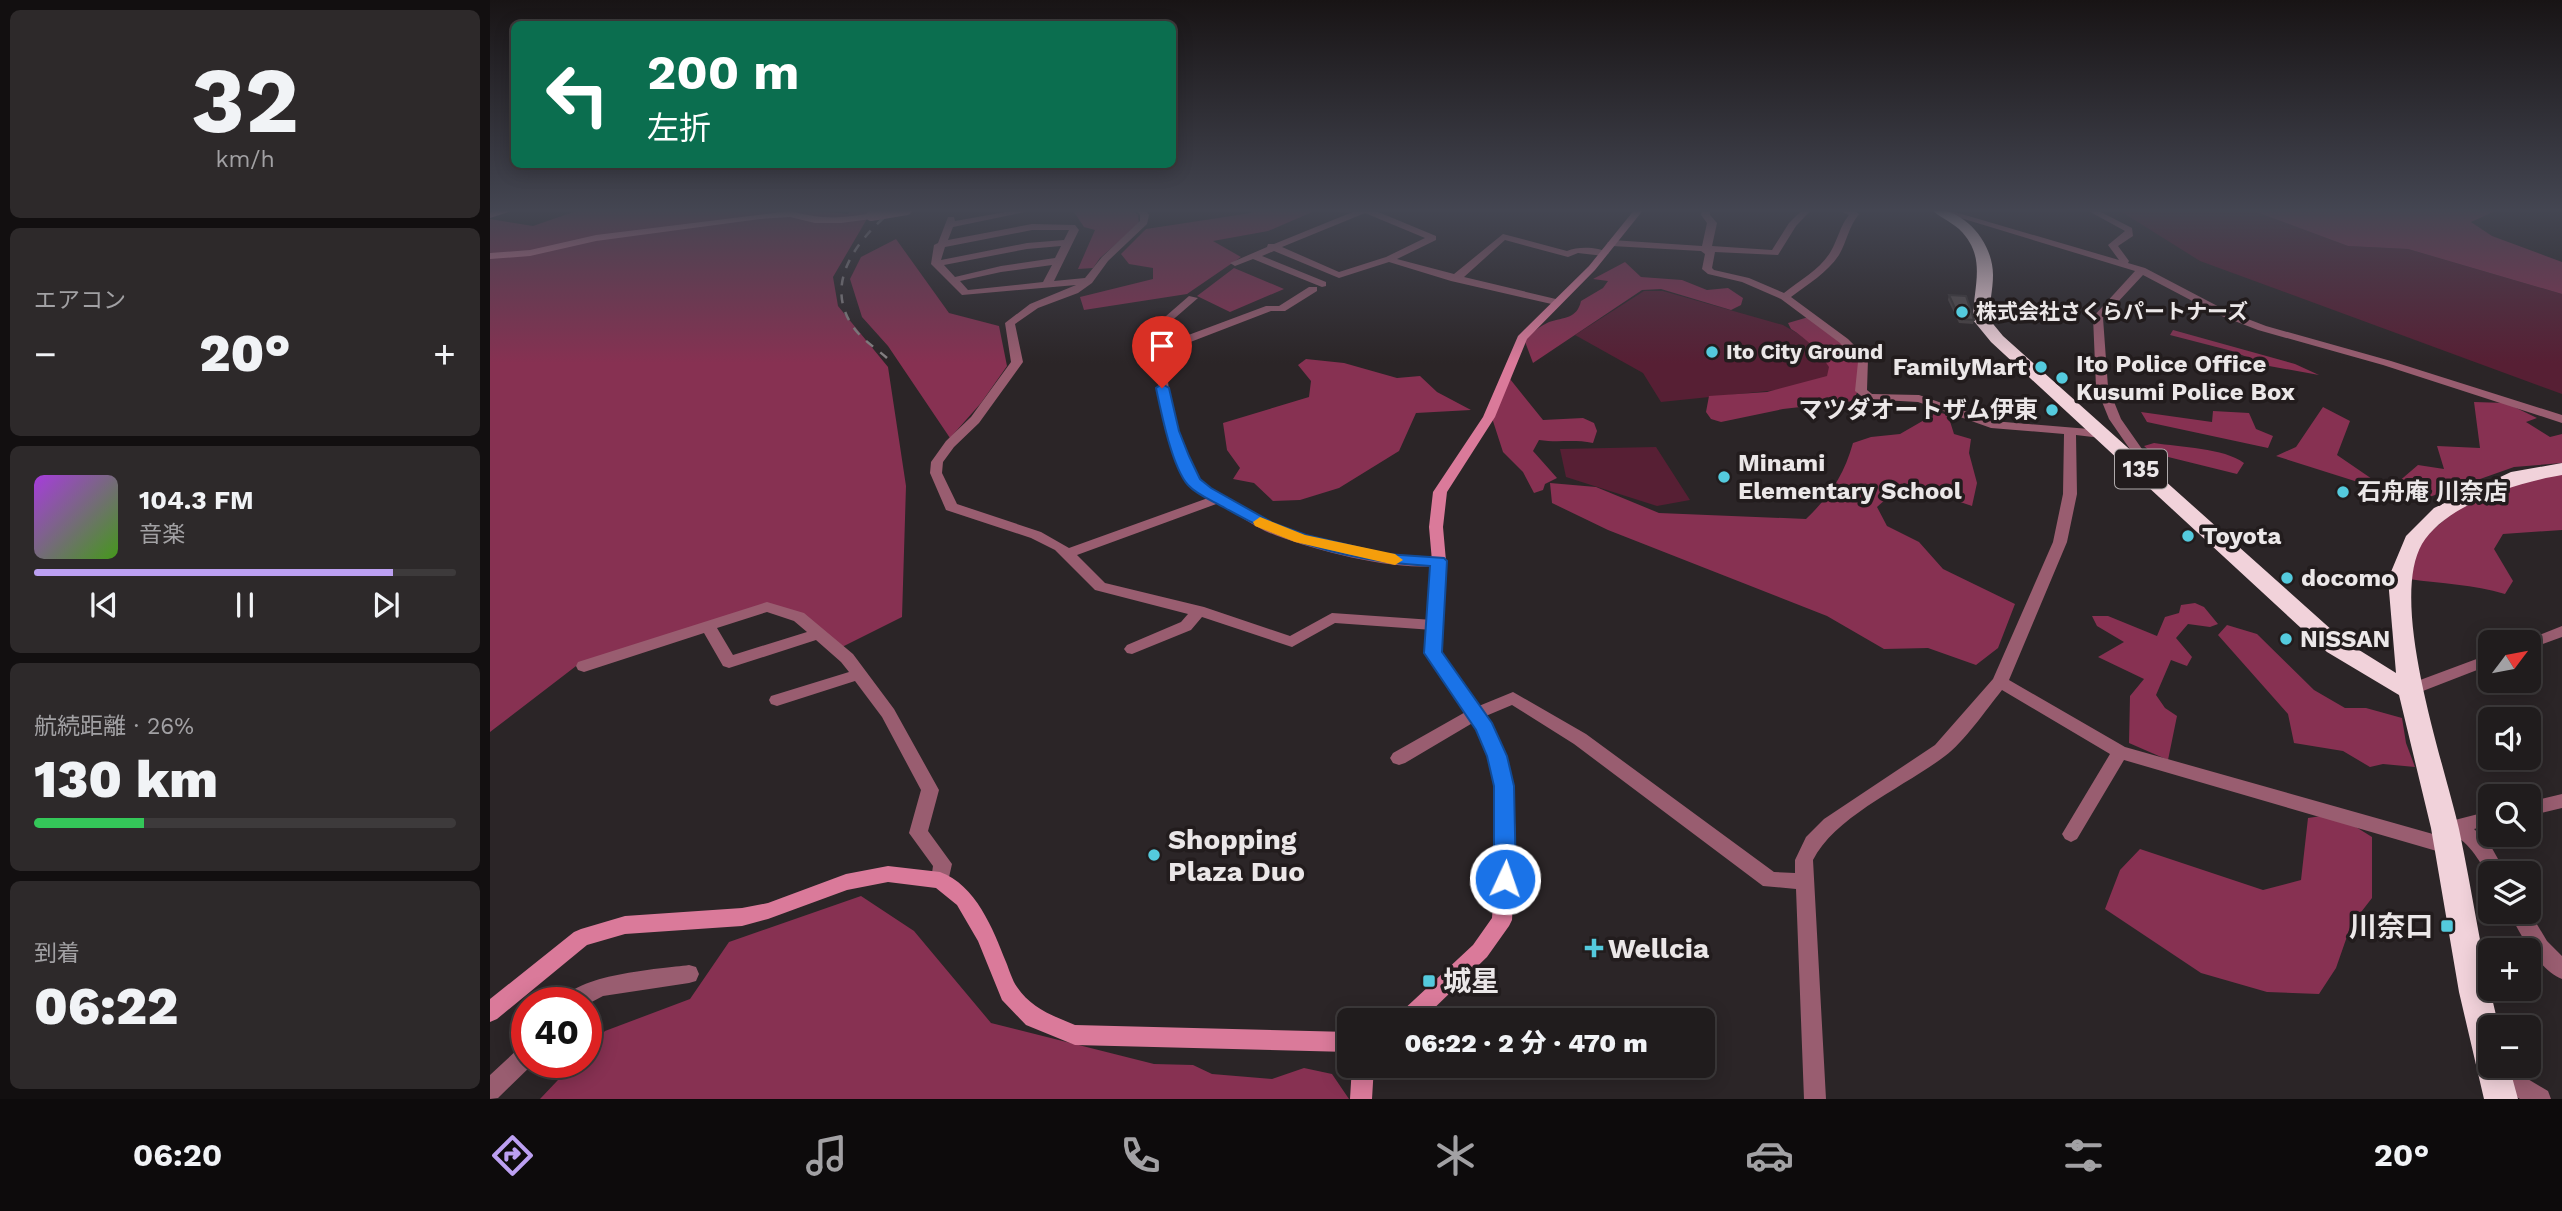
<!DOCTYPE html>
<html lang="ja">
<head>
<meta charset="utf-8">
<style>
  body { margin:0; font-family:"Work Sans","Noto Sans JP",sans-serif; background:#2d292a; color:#f1f3f6; height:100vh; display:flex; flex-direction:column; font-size:26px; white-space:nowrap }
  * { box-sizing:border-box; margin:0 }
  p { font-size:23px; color:#a2a1a4 }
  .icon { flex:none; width:38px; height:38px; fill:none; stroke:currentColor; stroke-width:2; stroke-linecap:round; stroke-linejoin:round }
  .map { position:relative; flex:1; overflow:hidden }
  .panel { display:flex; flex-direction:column; gap:10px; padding:10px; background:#120f10; width:490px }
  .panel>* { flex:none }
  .top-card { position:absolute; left:21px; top:21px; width:665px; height:147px; border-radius:10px; box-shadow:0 4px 18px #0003,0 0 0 2px #3d3a3b; background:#0b6e4f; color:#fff; overflow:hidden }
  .needle { width:46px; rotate:58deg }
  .tools { position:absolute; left:1988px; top:630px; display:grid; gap:14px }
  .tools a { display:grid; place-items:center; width:63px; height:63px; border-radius:10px; background:#201c1d; box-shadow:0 4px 18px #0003,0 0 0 2px #3d3a3b; font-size:35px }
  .speed { position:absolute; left:21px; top:987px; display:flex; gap:14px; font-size:35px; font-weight:700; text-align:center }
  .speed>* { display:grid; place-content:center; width:91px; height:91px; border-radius:50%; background:#201c1d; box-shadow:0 4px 18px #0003,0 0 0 2px #3d3a3b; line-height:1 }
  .speed .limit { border:10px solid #d22; background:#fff; color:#111 }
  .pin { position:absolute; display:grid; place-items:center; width:60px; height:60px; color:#fff; margin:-72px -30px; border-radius:50% 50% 50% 0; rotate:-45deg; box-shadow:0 0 7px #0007 }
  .pin .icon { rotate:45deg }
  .me { position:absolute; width:77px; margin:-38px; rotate:3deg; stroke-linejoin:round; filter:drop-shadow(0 0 5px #0008) }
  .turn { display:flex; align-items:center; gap:24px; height:147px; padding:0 21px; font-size:32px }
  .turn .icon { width:91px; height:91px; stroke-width:2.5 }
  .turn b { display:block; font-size:49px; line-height:60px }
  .big { font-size:52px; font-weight:800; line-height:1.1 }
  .panel .widget { flex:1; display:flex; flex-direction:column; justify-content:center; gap:10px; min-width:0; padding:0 24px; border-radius:10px; background:#2d292a }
  .panel .dial { align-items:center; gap:0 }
  .dial b { font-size:91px; line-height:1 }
  .song { display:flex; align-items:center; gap:21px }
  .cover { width:84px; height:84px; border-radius:10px; background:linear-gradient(135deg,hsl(280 70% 55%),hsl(100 70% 35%)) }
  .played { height:7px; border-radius:4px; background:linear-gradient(90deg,#bca0f2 85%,#3d3a3b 85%) }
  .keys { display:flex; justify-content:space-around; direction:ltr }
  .heat { display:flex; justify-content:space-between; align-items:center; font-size:38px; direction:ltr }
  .charge { height:10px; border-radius:5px; background:linear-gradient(90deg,#34c759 26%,#3d3a3b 0) }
  .trip { position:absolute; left:847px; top:1008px; width:378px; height:70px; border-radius:10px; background:#201c1d; box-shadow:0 4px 18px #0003,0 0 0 2px #3d3a3b; font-weight:800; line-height:70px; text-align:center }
  .tabs { display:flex; height:112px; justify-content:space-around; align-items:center; background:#0d0b0c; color:#a2a1a4 }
  .tabs .icon { width:49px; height:49px }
  .tabs .selected { color:#bca0f2 }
  .tabs b { font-size:32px; color:#f1f3f6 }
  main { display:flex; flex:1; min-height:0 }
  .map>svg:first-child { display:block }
</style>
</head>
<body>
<main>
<section class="panel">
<div class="widget dial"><b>32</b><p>km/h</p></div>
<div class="widget"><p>エアコン</p>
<div class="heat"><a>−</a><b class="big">20°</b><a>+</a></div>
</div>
<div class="widget">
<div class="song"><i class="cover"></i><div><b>104.3 FM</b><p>音楽</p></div></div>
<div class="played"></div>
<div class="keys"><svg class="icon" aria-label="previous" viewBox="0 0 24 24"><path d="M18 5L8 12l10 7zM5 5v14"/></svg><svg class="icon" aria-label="pause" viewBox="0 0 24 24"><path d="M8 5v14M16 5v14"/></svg><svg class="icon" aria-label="next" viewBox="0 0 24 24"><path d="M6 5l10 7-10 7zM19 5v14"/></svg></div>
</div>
<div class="widget"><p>航続距離 · 26%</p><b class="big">130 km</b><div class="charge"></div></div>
<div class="widget"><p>到着</p><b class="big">06:22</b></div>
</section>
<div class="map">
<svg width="2072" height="1099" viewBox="0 0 2072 1099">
  <rect width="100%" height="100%" fill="#2b2527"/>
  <path fill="#571f34" d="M1627 209H1758L1858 246 1918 249 2072 294V394L1710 261Z
    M1154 291H1173L1293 325 1321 341 1344 372 1325 386 1171 402 1153 373 1085 335Z
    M1166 447 1200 500 1167 506 1076 477 1070 449Z"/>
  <path fill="#873152" d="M92 209H304L358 214 363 209H387L381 212 343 277 348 306 398 367 416 486 412 617 350 648 279 603 90 663 0 732V219L43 226Z
    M582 209H641L648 215 649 224 610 258 603 268 588 269 605 230 594 227Z
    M764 209H864L860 213 827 210 778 231 723 241 751 257 697 294 594 310 590 297 663 279V268L639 264 631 254 656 229 761 213Z
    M1758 209H1999L2005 211 1981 222 2002 236 2072 262V294L1918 249 1858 246Z
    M406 239 459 313 509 326 517 366 491 403 460 438 398 346 372 317 360 279 371 257Z
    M1135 262 1151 277 1192 280 1217 290 1238 288 1253 298 1251 305 1241 310 1171 289 1152 290 1043 363 1034 339C1042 333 1050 326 1059 322 1074 317 1087 319 1091 301L1113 288 1118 281 1103 279Z
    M744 268 794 289 740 312 707 296Z
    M1322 316 1363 349 1375 376 1363 401 1293 409 1231 422 1221 419 1216 412 1219 396 1277 392 1337 376 1339 367C1329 351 1317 339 1301 329L1298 323Z
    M1683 330 1805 364 1829 375 1779 366 1742 351 1680 335Z
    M816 359 854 363 907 378 930 376 947 392 981 410 926 413 909 451 849 488 810 500 783 501 764 483 743 479 750 468 737 450 733 423 819 397 821 381 808 365Z
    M1020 379 1053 420 1093 418 1104 423 1107 431 1103 443C1083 439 1068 443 1049 440L1043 451 1067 478 1055 484 1053 490 1044 493 1033 472 1013 452 1002 418Z
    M1984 402 2016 403 2047 418 2036 422 2060 437 2072 434V463L2024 467 1928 501 1786 456 1806 447 1833 407 1860 421 1847 455 1885 481 1907 483 1928 465 1954 469 1947 446 1990 448Z
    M1438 409 1458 415 1464 434 1481 439 1479 453 1487 483 1482 506 1414 483 1387 507 1397 526 1429 542 1453 569 1525 604 1508 648 1486 665 1438 648 1394 649 1337 616 1118 530 1062 503 1060 483 1106 487 1169 513 1316 519C1340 496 1354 475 1363 443L1381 437 1410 434 1436 419Z
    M1723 411 1759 413 1766 429 1783 436 1778 448 1657 422 1651 412 1722 422Z
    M1664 443C1690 447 1734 448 1754 463L1747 474 1662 453 1654 446Z
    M2072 473V530L2013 534 2004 549 2023 581 2015 594C1983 584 1952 584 1919 579L1929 542 1977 500 2019 480Z
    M1705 603 1714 607 1728 624 1720 627 1698 624 1686 638 1702 657 1697 666 1681 660 1666 695 1675 708 1687 716 1678 760 1639 743 1640 696 1654 679 1608 657 1634 642 1607 626 1602 616H1618L1667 636 1675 617 1689 613 1691 605Z
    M1737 625 1767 634 1824 690 1855 708H1876L1912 718 1916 743 1925 767 1893 764 1880 767 1853 751 1804 743 1798 714 1728 635Z
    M1845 814 1882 837V898L1861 925 1846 968 1829 994 1777 992 1711 973 1615 909 1630 870 1650 849 1773 890 1811 880 1818 818Z
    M371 896 424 931 501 1023 664 1064 703 1065 722 1074 782 1079 814 1068 842 1074 859 1099H50L85 1062H96V1051L115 1031 200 999 239 942Z"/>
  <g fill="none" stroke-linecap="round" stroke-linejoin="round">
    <path fill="#995d70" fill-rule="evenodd" d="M532 209H549L463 227 458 240 542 224 585 225 589 230 564 281 595 278 612 257 650 221V215L646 209H655L659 215 657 224 618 261 602 283 588 293 548 308 525 324 533 362 489 423 464 447 453 462 452 473 467 504 551 532 579 548 718 498 704 489 697 481 687 465 674 426 664 350 668 323 699 296 708 298 678 324 677 343 776 306H789L819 287H827V291L795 311H781L677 351C676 388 685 462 716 486 739 499 763 515 787 525 837 547 894 557 949 556L954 558 956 561 954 564C913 575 814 548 775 531 759 523 744 512 729 503L587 555 615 583 714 607 800 636 842 613 943 620 948 621 951 625 948 629 943 630 845 623 802 647 712 617 701 630 642 654 637 653 634 649 637 645 691 622 698 614 605 590 565 550 541 538 456 510 440 473 441 462 456 441 481 417 521 362 515 323 540 304 586 285 472 295 441 264 444 245 448 243 458 217H464L465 221ZM542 230H579L574 240 537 243 451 260 455 247ZM571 246 565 258 511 266 465 277 454 265 537 249ZM562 265 553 282 478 290 470 281 511 272Z
      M870 209H881L946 236V240L907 259 964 274 1013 234 1077 251C1089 246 1108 247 1119 253L1114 256 1088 253 1078 257 1015 240 974 277 1070 300V304L1066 305 961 281 899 262 849 278 784 251 772 256 836 282V286L832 287 763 259 745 266 740 263 777 247 778 244H784ZM875 213 935 238 896 257 849 272 792 247Z
      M1212 209H1220V215L1227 223 1222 246 1282 250 1299 223 1313 209H1322L1306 226 1288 255 1225 252 1222 268 1224 270 1259 278 1294 293C1310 280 1331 269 1341 251 1348 239 1350 226 1359 215L1346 209C1354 209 1363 208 1369 214 1359 226 1357 241 1349 255 1337 273 1318 284 1301 297L1358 339 1378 359 1377 390 1382 394 1429 395 1503 421 1611 430 1617 434 1611 438 1586 435 1587 494 1577 542 1519 680 1635 747 1957 838 1964 841 1966 846 1964 851 1957 854 1634 760 1587 839 1581 842 1575 839 1572 834 1620 754 1512 690C1496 710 1474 742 1455 756 1416 786 1345 816 1323 860L1336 1099H1314L1306 889 1273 886 1084 744 1022 705 991 718 915 763 909 765 903 763 900 758 903 753 979 710 1023 692 1096 734 1284 872 1305 873V860L1316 837 1334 819 1445 745 1503 679 1563 542 1573 494 1574 434 1501 428 1428 402 1375 399 1365 391 1368 362 1350 343 1291 299 1252 282 1218 274 1212 269 1215 254 1211 251 1122 246 1117 243 1122 240 1212 246 1217 223 1211 215Z
      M1595 209H1605L1642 228 1643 236 1628 246 1639 261 1638 263 1655 268 1737 311 1776 326 1901 361 2072 415V423L1893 365 1768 330 1729 315 1653 275 1613 318 1618 387 1631 419 1659 459 1649 466H1641L1639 463 1646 458 1619 419 1606 387 1603 317 1645 271 1451 212 1458 210 1629 260 1618 245 1635 231Z
      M277 602 314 613 363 654 404 709 449 790 438 831 462 864 457 886 450 888 443 886 441 880 443 866 419 833 431 790 392 717 365 681 287 706 281 704 279 700 281 696 359 672 351 662 326 640 239 668 233 666 214 633 94 672 88 670 86 666 88 662ZM277 612 304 621 317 632 243 655 227 628Z
      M2072 626V637L2039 649V642H2032Z
      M2000 654V665L1920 696 1914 694 1912 690 1914 686Z
      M2072 794V808L2039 816V802Z
      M2000 811V825L1984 829 1999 843 2016 873H2000V879C1989 860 1978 839 1957 832L1954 827 1957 822Z
      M2039 911 2057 941 2072 956V979C2050 971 2029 933 2019 912Z
      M199 965 206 967 209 974 206 981 199 983 113 996 96 1005V1003H71C83 974 170 969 199 965Z
      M37 1045V1062H45L8 1098 0 1099V1075L29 1048Z
      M2000 1065 2016 1066 2058 1091 2061 1099H2030L2000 1081 1997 1073Z"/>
    <path fill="#da7a9a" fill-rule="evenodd" d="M14 209H28L0 218V212Z
      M1145 209H1154L1105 270 1037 339 1005 417 957 492 953 527 956 561 951 652 1001 724 1016 756 1023 786 1026 841 1022 920 1019 926 997 957 932 1020H907L910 1013 983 945 1002 918 1008 841 1005 786 998 756 988 730 935 653 942 561 939 527 943 492 993 417 1028 336 1099 266Z
      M300 211C322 217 341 219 363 216 372 215 379 212 385 216L381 219 351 223H325L300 217 270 219 106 241 40 256 0 259V253L40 250 106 235Z
      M398 866 450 872C486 885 503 929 516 962 519 969 522 980 527 987 541 1008 563 1016 585 1025L859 1032V1052L585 1045 536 1025 512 1000 488 941 467 905 446 888 398 882 357 890 278 919 252 926 135 934 97 945 7 1019 0 1022V999L84 932 91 929 135 916 252 908 278 903 356 874Z
      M862 1066H884L882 1099H860Z"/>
    <path fill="#f1d2da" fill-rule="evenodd" d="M1441 209C1474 208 1503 242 1503 275 1503 290 1499 304 1499 319L1513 336 1853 640 1906 673 1898 579 1916 536 1944 508 2021 472 2072 463V475C2029 482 1956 504 1932 544 1898 603 1954 763 1969 829 1983 895 1992 962 2009 1027H2000V1066H2019L2028 1099H1994L1969 992 1941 828 1909 695 1837 652 1501 342 1483 320C1483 286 1498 257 1469 229 1460 221 1449 217 1441 209Z"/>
    <path stroke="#868183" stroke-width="2.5" stroke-dasharray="9 9" stroke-linecap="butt" d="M397 358C388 350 376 342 368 333 329 287 366 240 404 209"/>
    <path stroke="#da7a9a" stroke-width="10" d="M381 216 417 210"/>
  </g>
  <path fill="#474041" d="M1459 295 1484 320 1483 324 1469 323 1458 300Z"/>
  <path fill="#524b4c" stroke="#393435" stroke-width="2" d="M1459 295 1476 296 1484 320 1470 319Z"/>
  <linearGradient id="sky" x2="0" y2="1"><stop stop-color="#181415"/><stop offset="0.58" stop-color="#444652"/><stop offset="1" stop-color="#444652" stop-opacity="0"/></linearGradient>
  <rect width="2072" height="363" fill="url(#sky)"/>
  <path fill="#1a73e8" stroke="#114b97" stroke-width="2" d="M672 384 679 388 689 431 699 456 710 479 721 488 783 523 816 535 896 554 954 558 957 561 952 652 1002 723 1017 756 1024 786 1026 879 1022 886 1015 889 1007 886 1004 879V786L997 756 986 730 934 653 940 566C868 562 798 545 735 508 723 501 707 495 698 485 682 467 671 412 666 388Z"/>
  <path fill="#f59e0b" d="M770 517 815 535 905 554 913 560 905 565 805 542 765 526 763 522Z"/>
  <g fill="#54cadd" stroke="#221c1d" stroke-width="2.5">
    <circle cx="1472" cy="312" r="7"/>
    <circle cx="1222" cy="352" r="7"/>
    <circle cx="1551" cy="367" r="7"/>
    <circle cx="1572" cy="378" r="7"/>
    <circle cx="1562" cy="410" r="7"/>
    <circle cx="1234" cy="477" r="7"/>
    <circle cx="1853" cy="492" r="7"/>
    <circle cx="1698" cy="536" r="7"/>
    <circle cx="1797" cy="578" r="7"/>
    <circle cx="1796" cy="639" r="7"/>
    <circle cx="664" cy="855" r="7"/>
    <rect x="1950" y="919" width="14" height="14" rx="3.5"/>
    <path d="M1100.5 937.5h7v7h7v7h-7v7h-7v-7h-7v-7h7z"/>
    <rect x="932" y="974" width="14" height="14" rx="3.5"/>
  </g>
  <g text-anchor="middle" stroke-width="7" stroke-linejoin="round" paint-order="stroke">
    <g font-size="21" font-weight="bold" fill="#ebe7e8" stroke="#221c1d" text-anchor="start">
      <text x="1486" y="319">株式会社さくらパートナーズ</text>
      <text x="1236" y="359">Ito City Ground</text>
    </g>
    <rect fill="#221c1d" stroke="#afaaab" stroke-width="2" x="1625" y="449.5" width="52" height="39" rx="5"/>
    <g font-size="23" font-weight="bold" fill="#ebe7e8">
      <text x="1651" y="477">135</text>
    </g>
    <g font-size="24" font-weight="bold" fill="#ebe7e8" stroke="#221c1d" text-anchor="start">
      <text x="1586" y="372">Ito Police Office<tspan x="1586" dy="28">Kusumi Police Box</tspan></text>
      <text x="1537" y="375" text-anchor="end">FamilyMart</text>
      <text x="1548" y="418" text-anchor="end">マツダオートザム伊東</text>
      <text x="1248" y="471">Minami<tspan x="1248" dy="28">Elementary School</tspan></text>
      <text x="1867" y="500">石舟庵 川奈店</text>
      <text x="1712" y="544">Toyota</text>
      <text x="1811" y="586">docomo</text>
      <text x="1810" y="647">NISSAN</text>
    </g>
    <g font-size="28" font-weight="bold" fill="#ebe7e8" stroke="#221c1d" text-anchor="start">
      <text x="678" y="849">Shopping<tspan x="678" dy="32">Plaza Duo</tspan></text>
      <text x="1943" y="936" text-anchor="end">川奈口</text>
      <text x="1118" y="958">Wellcia</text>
      <text x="953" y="991">城星</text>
    </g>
  </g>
</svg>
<div class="tools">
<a><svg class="needle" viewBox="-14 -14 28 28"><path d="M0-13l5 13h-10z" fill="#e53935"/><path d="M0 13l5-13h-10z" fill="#a2a1a4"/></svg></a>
<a><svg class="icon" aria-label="sound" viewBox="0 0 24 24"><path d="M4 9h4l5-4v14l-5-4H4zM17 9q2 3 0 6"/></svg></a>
<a><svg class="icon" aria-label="search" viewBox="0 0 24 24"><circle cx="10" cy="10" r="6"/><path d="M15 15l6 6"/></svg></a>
<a><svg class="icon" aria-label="layers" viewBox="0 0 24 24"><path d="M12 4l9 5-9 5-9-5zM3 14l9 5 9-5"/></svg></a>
<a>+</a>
<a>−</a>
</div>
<div class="speed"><div class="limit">40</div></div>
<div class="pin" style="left:672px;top:388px;background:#d93025"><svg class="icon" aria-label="arrive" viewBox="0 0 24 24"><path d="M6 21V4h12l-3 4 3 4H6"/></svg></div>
<svg class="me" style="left:1015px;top:879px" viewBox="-20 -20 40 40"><circle r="17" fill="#1a73e8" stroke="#fff" stroke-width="3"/><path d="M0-11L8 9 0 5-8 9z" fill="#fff"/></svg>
<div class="trip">06:22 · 2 分 · 470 m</div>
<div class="top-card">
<div class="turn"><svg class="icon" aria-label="left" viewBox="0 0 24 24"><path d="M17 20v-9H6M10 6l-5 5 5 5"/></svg><div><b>200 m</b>左折</div></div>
</div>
</div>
</main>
<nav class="tabs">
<b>06:20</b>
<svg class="icon selected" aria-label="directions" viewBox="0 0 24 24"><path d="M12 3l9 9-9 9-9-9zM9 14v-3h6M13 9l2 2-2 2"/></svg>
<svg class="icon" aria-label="music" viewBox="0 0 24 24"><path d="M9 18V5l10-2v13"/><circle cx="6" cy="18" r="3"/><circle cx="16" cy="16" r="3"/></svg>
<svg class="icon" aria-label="phone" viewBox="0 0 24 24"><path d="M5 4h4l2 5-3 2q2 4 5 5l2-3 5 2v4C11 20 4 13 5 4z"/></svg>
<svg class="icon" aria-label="climate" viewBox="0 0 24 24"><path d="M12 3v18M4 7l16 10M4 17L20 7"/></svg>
<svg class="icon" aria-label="car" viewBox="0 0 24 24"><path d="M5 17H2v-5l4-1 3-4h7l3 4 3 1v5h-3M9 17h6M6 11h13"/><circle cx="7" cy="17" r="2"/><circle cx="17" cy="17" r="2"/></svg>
<svg class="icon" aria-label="filters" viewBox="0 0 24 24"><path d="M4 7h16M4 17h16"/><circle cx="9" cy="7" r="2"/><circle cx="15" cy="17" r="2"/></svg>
<b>20°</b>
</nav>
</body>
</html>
